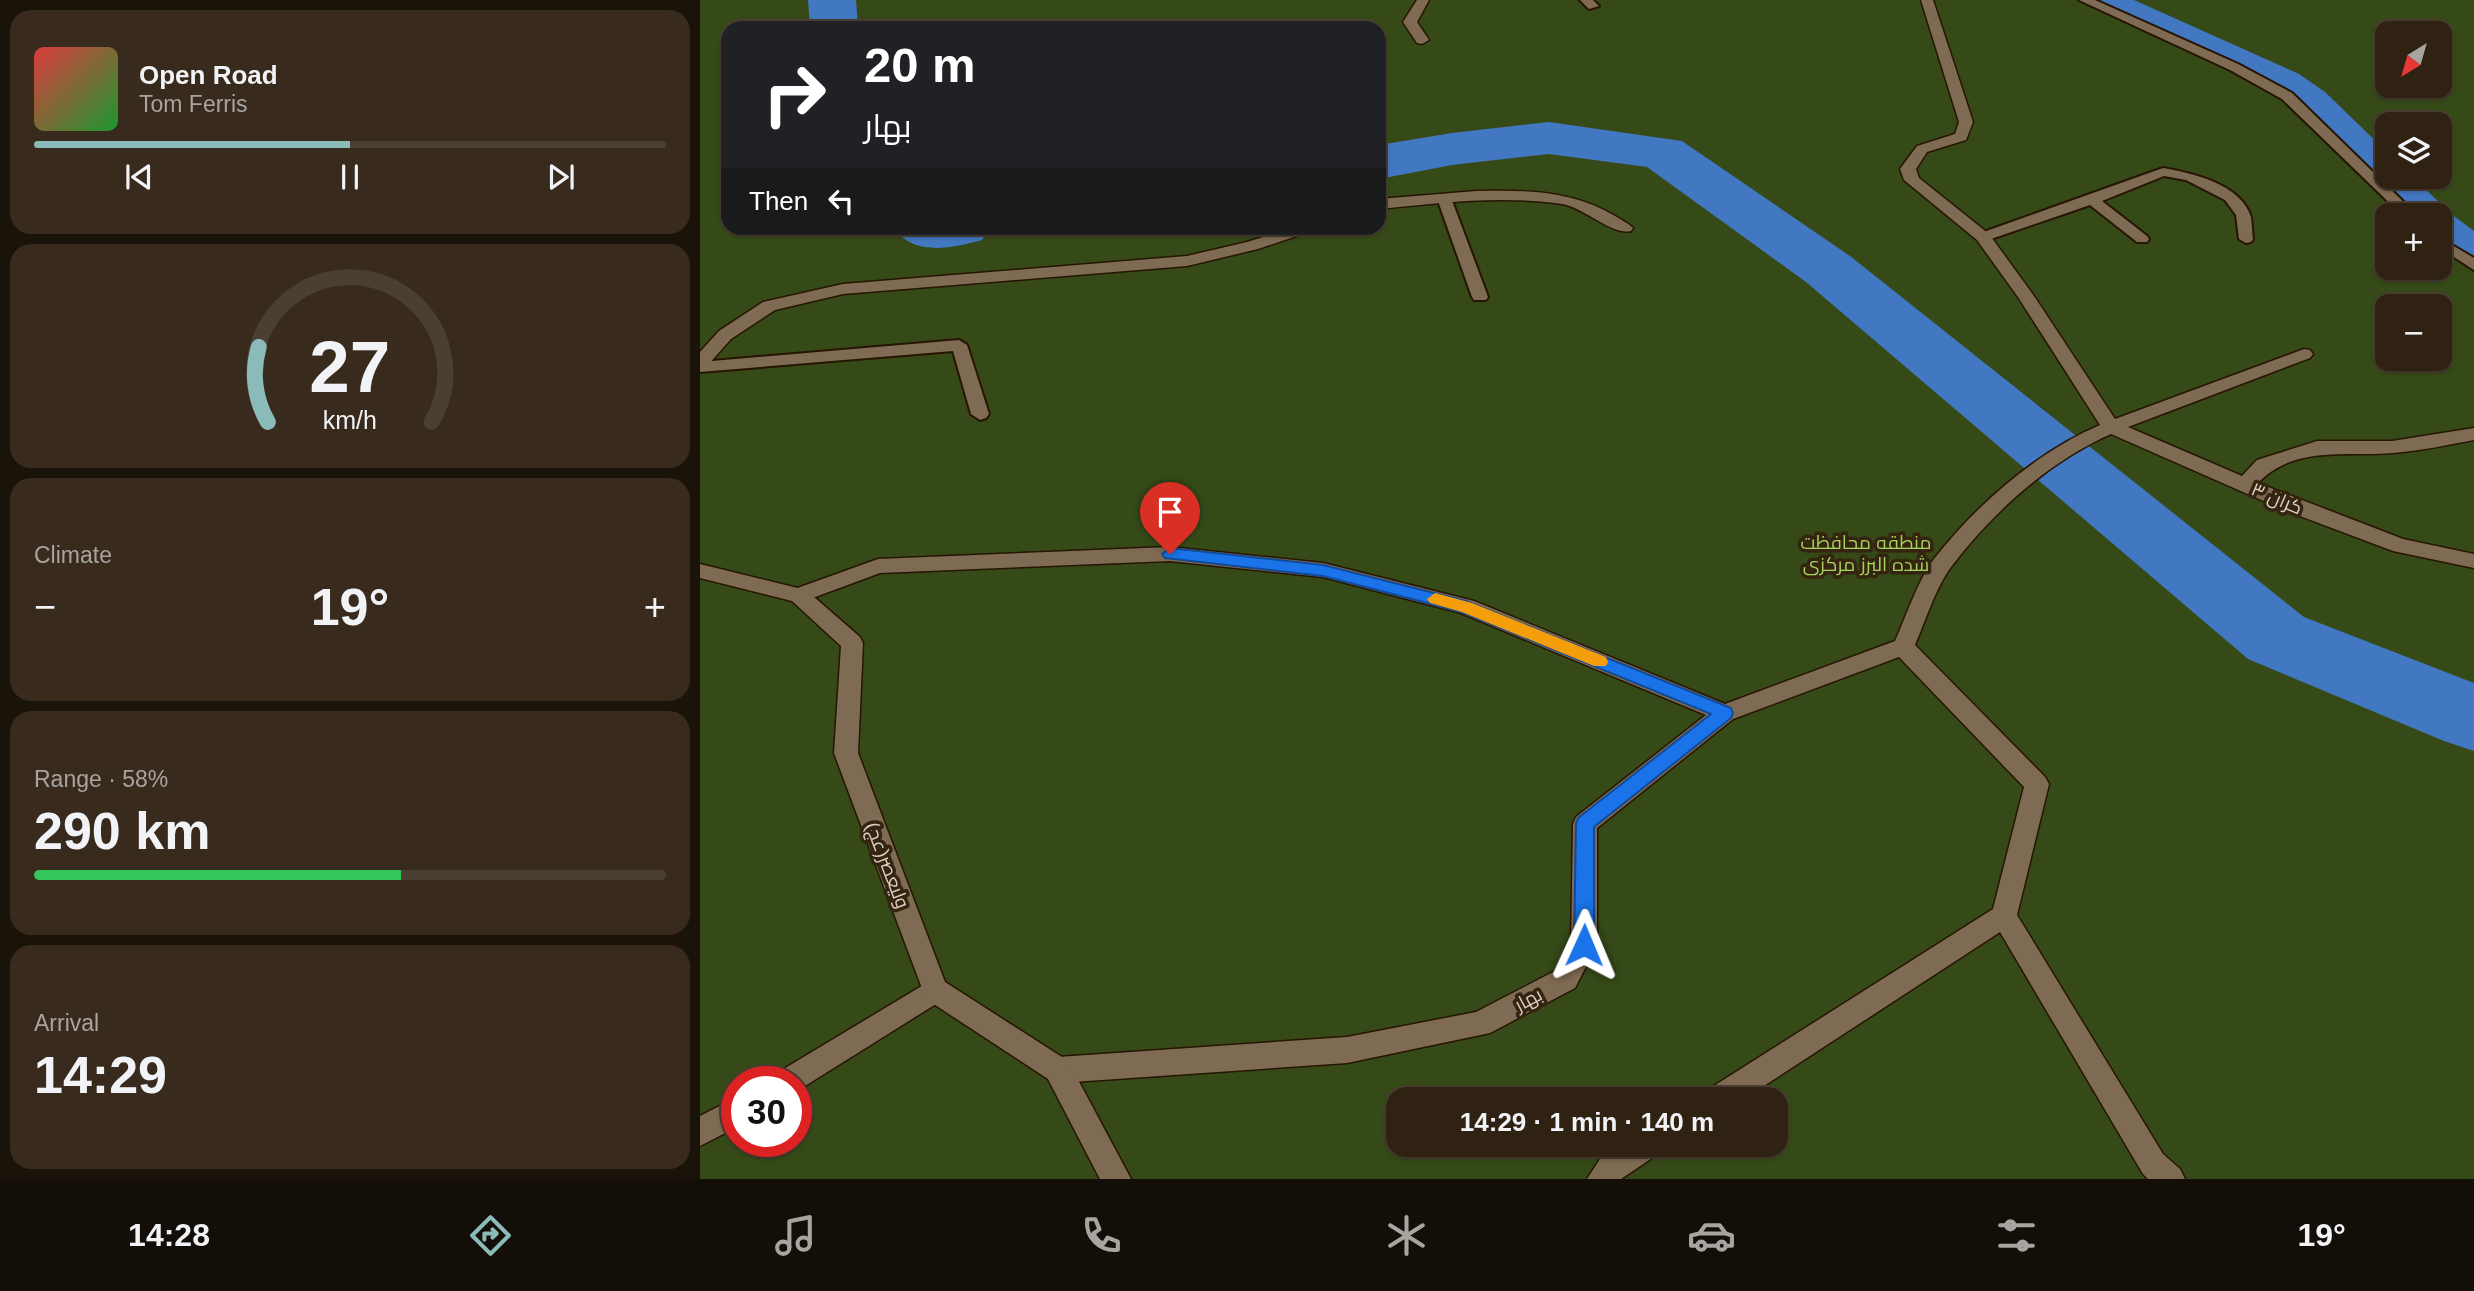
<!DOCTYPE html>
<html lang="en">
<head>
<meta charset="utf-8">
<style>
  body { margin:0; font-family:Helvetica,Cairo,sans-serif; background:#382a1c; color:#f1f3f6; height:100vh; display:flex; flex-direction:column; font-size:26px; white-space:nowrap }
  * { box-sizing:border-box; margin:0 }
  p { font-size:23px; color:#a8a4a0 }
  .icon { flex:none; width:38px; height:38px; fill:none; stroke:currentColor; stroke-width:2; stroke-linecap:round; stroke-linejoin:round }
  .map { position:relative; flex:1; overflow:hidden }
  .drawer { display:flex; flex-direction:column; gap:10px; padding:10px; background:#1a130a; width:700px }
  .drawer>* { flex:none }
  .guide { position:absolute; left:21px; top:21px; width:665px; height:214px; border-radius:21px; box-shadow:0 2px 5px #0004,0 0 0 2px #4b3f33; background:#202124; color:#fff; overflow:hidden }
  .needle { width:46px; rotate:217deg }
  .tools { position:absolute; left:1675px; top:21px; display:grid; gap:14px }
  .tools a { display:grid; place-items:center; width:77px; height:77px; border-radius:14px; background:#302213; box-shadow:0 2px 5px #0004,0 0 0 2px #4b3f33; font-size:35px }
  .speed { position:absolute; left:21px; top:1066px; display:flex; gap:14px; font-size:35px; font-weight:700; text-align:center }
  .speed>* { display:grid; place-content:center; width:91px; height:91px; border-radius:50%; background:#302213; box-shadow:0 2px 5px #0004,0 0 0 2px #4b3f33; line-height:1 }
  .speed .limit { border:10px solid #d22; background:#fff; color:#111 }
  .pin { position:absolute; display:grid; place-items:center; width:60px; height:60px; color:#fff; margin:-72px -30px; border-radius:50% 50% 50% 0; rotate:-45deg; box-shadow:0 0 7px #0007 }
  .pin .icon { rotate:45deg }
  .me { position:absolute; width:77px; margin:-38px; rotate:1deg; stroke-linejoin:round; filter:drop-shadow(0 0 5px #0008) }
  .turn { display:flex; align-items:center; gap:24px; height:147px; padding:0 28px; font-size:32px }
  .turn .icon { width:91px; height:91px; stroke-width:2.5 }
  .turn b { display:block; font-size:49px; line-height:60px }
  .then { display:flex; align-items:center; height:66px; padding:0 28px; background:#0003; gap:14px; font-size:26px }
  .big { font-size:52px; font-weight:700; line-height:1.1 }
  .drawer .widget { flex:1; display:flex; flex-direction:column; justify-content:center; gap:10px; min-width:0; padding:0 24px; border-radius:21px; background:#382a1c }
  .drawer .dial { align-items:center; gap:0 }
  .dial svg { height:182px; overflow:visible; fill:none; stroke:#4b3f33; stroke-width:7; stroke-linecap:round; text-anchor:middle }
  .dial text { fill:#f1f3f6; stroke:none }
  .song { display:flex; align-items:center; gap:21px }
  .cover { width:84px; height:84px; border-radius:10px; background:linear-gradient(135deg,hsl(0 70% 55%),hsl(130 70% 35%)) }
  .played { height:7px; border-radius:4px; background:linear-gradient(90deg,#8bbbb9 50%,#4b3f33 50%) }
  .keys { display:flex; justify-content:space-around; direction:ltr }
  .heat { display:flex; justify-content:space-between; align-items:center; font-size:38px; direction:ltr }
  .charge { height:10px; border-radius:5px; background:linear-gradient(90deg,#34c759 58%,#4b3f33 0) }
  .trip { position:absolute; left:686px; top:1087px; width:402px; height:70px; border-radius:21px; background:#302213; box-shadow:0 2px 5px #0004,0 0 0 2px #4b3f33; font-weight:700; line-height:70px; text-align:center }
  .menu { display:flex; height:112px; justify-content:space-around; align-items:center; background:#130e08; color:#a8a4a0 }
  .menu .icon { width:49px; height:49px }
  .menu .current { color:#8bbbb9 }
  .menu b { font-size:32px; color:#f1f3f6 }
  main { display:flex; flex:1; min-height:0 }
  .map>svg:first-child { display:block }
</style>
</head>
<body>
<main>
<section class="drawer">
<div class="widget">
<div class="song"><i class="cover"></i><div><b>Open Road</b><p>Tom Ferris</p></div></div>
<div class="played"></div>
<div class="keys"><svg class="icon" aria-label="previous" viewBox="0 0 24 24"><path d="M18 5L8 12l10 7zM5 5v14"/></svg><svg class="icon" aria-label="pause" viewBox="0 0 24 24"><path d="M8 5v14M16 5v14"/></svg><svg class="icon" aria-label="next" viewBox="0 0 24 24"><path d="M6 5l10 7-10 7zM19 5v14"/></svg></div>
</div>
<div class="widget dial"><svg viewBox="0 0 100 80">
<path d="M14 69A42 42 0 1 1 86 69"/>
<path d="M14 69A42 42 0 0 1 10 36" stroke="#8bbbb9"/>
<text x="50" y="56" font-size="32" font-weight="700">27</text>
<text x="50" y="72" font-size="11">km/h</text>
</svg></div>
<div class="widget"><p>Climate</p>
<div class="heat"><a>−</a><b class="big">19°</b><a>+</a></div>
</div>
<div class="widget"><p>Range · 58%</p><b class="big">290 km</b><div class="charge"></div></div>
<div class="widget"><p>Arrival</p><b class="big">14:29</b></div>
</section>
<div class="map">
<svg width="1774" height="1179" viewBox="0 0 1774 1179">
  <rect width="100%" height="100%" fill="#402e19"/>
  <path fill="#364a18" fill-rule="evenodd" d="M0 0H1774V1179H0ZM28 28H679V228H28ZM1687 33H1740V86H1687ZM1687 124H1740V177H1687ZM1687 215H1740V268H1687ZM1687 306H1740V359H1687ZM37 1082H96V1141H37ZM698 1099H1076V1144H698Z"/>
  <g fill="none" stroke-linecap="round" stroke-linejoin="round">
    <path fill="#4277c1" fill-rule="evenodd" d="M1397 0H1434L1599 74 1625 92 1687 152V177H1713L1750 213 1774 231V257L1762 253 1740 240V215H1715L1603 106 1577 86 1401 6Z"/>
    <path fill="#4277c1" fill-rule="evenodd" d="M108 0H156L158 28H110Z
      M849 122 982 141 1150 256 1604 617 1774 683V751L1744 741 1548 659 1106 282 947 167 849 154 752 165 679 179V145L752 133Z
      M194 228H290L282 240C252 248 214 257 194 228Z"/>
    <defs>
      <path id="service" d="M880 0H893L899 6 889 9Z
        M1379 0H1395L1538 64 1592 93 1717 215H1702L1582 99 1530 70Z
        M1463 168C1492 173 1541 184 1551 217 1552 224 1552 232 1553 239L1551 242 1546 243 1539 239 1536 215 1525 200 1486 180 1464 176 1402 201 1447 236 1449 239 1447 242H1437L1390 205 1288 240 1283 241 1276 237 1278 234Z
        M744 194 751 198 788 297 786 300H774L772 297 737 198Z
        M1740 238 1774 258V270L1740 248Z
        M259 340 267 345 289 414 286 418 280 420 271 414 253 351 0 372V362Z"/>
      <path id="minor" d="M717 0H729L717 22 729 40 722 44 717 43 703 22Z
        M1221 0H1233L1273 122 1266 140 1227 152 1216 169 1219 178 1289 234 1334 296 1415 419 1604 349 1610 350 1613 354 1610 358 1428 427 1542 476 1557 460 1617 441H1692L1774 428V440C1747 445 1720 451 1693 453 1646 457 1594 445 1558 483L1703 539 1774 554V568L1693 551 1584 510 1411 434C1348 462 1292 513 1251 567 1236 587 1225 622 1215 645L1345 777 1349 784 1317 915 1463 1154 1480 1169 1485 1179H1448L1443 1174 1300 932 1044 1099H1005L1009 1089 1293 909 1324 787 1199 657 1033 719 897 828V945L875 988 790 1033 647 1063 358 1083 348 1079 344 1070 348 1061 358 1057 647 1037 776 1012 857 970 871 944 873 824 876 817 1006 715 761 613 623 577 470 561 180 573 99 603 92 600 88 595 92 590 178 559 470 547 623 563 774 601 1025 704 1195 641C1206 617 1218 580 1234 559 1277 504 1337 452 1400 425L1318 297 1277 240 1204 180 1200 169 1217 146 1255 134 1259 122Z
        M776 191C825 190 872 190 915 216 921 220 928 223 933 228L931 231C913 236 883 207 862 204 802 195 739 203 679 209V199Z
        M592 228H614L612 231 558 249 487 266 143 294 75 310 31 339 6 367 0 369V352L19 331 63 302 143 284 487 256 547 242Z
        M235 978 244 981 248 990 244 999 97 1091 96 1082H73L77 1073Z
        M37 1097V1127L0 1146V1116Z
        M922 1144H962L958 1154 921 1179H887L900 1159Z"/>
      <path id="tertiary" d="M0 564 106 590 160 637 163 643 158 753 245 982 368 1061 431 1179H400L348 1079 226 999 134 753 141 646 92 601 0 578Z"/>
    </defs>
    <use href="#service" stroke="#261502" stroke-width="4"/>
    <use href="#minor" stroke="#261502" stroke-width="3"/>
    <use href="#tertiary" stroke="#261502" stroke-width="3"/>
    <use href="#service" fill="#7f6a53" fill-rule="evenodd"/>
    <use href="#minor" fill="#7f6a53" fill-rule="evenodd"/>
    <use href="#tertiary" fill="#7f6a53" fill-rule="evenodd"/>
  </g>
  <path fill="#1a73e8" stroke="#114b97" stroke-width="2" d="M470 548 623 565 766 601 1031 708 1033 713 1031 718 894 827V945L891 951 884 953 877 951 874 945 876 824 878 818 1011 714 762 612 623 576 465 558 462 554Z"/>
  <path fill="#f59e0b" d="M735 593 772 603 906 657 908 662 906 666H894L762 612 730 603 727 599Z"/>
  <g text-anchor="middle" stroke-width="7" stroke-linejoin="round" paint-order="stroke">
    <g font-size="19" fill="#dcd0c4" stroke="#35240f">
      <text transform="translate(1577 498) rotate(23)" y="7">کران ۳</text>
      <text transform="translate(188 865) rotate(69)" y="7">ولیعصر(عج)</text>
      <text transform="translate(828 999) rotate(-28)" y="7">بهار</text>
    </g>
    <g font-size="19" fill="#a4d45d" stroke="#35240f">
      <text x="1166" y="549">منطقه محافظت<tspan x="1166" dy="22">شده البرز مرکزی</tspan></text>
    </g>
  </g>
</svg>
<div class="tools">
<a><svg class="needle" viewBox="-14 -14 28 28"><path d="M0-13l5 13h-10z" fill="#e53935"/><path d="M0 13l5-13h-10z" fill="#a8a4a0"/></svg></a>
<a><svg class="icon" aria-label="layers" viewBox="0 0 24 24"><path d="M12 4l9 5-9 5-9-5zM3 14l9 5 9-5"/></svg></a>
<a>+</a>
<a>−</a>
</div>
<div class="speed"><div class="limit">30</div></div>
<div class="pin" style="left:470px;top:554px;background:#d93025"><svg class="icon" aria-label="arrive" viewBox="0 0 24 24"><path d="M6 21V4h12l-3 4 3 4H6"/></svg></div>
<svg class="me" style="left:884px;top:945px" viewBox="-20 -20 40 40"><path d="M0-17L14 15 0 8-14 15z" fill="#1a73e8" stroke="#fff" stroke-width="4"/></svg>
<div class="trip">14:29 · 1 min · 140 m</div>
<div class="guide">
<div class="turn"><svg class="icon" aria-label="right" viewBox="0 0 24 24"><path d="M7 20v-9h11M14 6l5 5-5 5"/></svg><div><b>20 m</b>بهار</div></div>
<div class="then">Then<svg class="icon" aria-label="left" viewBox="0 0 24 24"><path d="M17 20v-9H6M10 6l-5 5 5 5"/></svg></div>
</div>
</div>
</main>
<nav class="menu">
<b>14:28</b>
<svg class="icon current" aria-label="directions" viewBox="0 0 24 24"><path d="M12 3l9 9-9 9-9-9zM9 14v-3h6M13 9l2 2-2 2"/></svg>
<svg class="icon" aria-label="music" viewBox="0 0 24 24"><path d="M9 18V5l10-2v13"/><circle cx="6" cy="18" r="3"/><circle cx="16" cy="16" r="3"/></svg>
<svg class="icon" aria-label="phone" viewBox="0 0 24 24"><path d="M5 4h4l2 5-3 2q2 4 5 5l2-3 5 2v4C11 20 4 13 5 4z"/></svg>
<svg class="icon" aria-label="climate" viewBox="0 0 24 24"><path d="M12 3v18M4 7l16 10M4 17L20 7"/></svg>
<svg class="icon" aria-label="car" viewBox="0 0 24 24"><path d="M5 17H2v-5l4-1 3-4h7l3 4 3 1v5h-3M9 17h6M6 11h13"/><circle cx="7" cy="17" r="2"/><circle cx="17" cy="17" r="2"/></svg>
<svg class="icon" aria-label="filters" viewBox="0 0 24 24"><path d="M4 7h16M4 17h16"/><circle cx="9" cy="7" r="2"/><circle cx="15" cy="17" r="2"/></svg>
<b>19°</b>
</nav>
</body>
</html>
